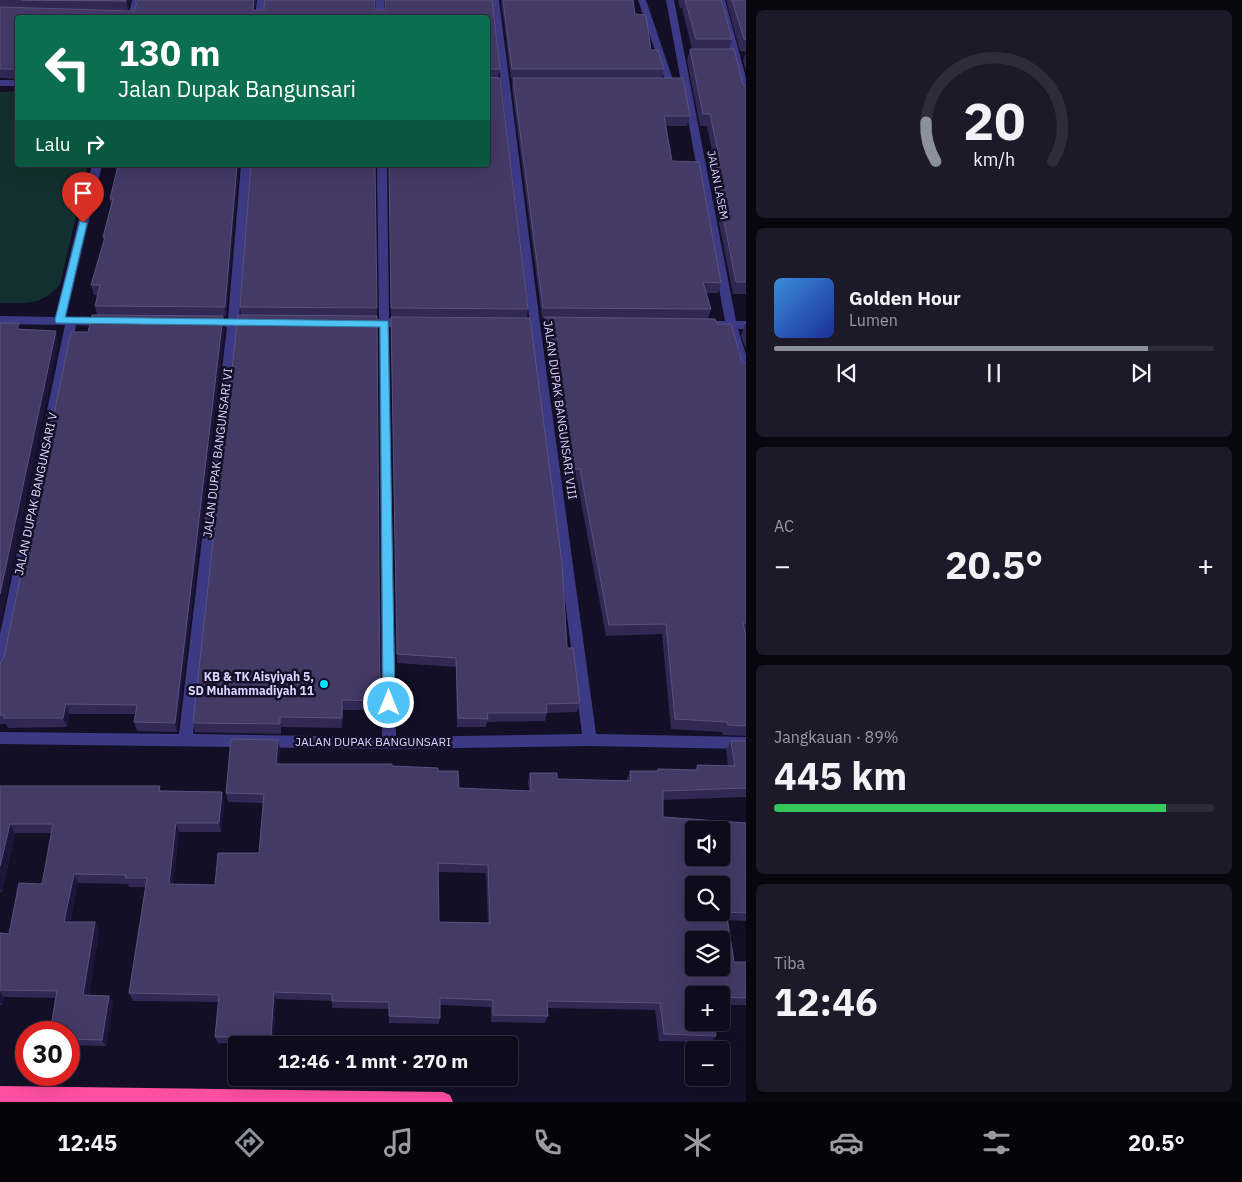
<!DOCTYPE html>
<html lang="id">
<head>
<meta charset="utf-8">
<style>
  body { margin:0; font-family:"IBM Plex Sans",sans-serif; background:#1c1929; color:#f1f3f6; height:100vh; display:flex; flex-direction:column; font-size:19px; white-space:nowrap }
  * { box-sizing:border-box; margin:0 }
  p { font-size:16px; color:#9b9ba3 }
  .icon { flex:none; width:28px; height:28px; fill:none; stroke:currentColor; stroke-width:2; stroke-linecap:round; stroke-linejoin:round }
  .map { position:relative; flex:1; overflow:hidden }
  .side { display:flex; flex-direction:column; gap:10px; padding:10px; background:#08060f; width:496px }
  .side>* { flex:none }
  .banner { position:absolute; left:15px; top:15px; width:475px; height:152px; border-radius:5px; box-shadow:0 5px 20px #0002,0 0 0 1px #2e2b3b; background:#0b6e4f; color:#fff; overflow:hidden }
  .controls { position:absolute; left:685px; top:821px; display:grid; gap:10px }
  .controls a { display:grid; place-items:center; width:45px; height:45px; border-radius:5px; background:#0e0b1c; box-shadow:0 5px 20px #0002,0 0 0 1px #2e2b3b; font-size:25px }
  .speed { position:absolute; left:15px; top:1021px; display:flex; gap:10px; font-size:25px; font-weight:700; text-align:center }
  .speed>* { display:grid; place-content:center; width:65px; height:65px; border-radius:50%; background:#0e0b1c; box-shadow:0 5px 20px #0002,0 0 0 1px #2e2b3b; line-height:1 }
  .speed .limit { border:8px solid #d22; background:#fff; color:#111 }
  .pin { position:absolute; display:grid; place-items:center; width:42px; height:42px; color:#fff; margin:-51px -21px; border-radius:50% 50% 50% 0; rotate:-45deg; box-shadow:0 0 5px #0007 }
  .pin .icon { rotate:45deg }
  .me { position:absolute; width:55px; margin:-28px; rotate:0deg; stroke-linejoin:round; filter:drop-shadow(0 0 4px #0008) }
  .turn { display:flex; align-items:center; gap:18px; height:105px; padding:0 20px; font-size:22px }
  .turn .icon { width:65px; height:65px; stroke-width:2.5 }
  .turn b { display:block; font-size:35px; line-height:42px }
  .then { display:flex; align-items:center; height:48px; padding:0 20px; background:#0003; gap:10px; font-size:19px }
  .big { font-size:38px; font-weight:700; line-height:1.1 }
  .side .widget { flex:1; display:flex; flex-direction:column; justify-content:center; gap:8px; min-width:0; padding:0 18px; border-radius:8px; background:#1c1929 }
  .side .dial { align-items:center; gap:0 }
  .dial svg { height:130px; overflow:visible; fill:none; stroke:#2e2b3b; stroke-width:7; stroke-linecap:round; text-anchor:middle }
  .dial text { fill:#f1f3f6; stroke:none }
  .song { display:flex; align-items:center; gap:15px }
  .cover { width:60px; height:60px; border-radius:8px; background:linear-gradient(135deg,hsl(210 70% 55%),hsl(230 70% 35%)) }
  .played { height:5px; border-radius:2px; background:linear-gradient(90deg,#8c9099 85%,#2e2b3b 85%) }
  .keys { display:flex; justify-content:space-around; direction:ltr }
  .heat { display:flex; justify-content:space-between; align-items:center; font-size:28px; direction:ltr }
  .charge { height:8px; border-radius:4px; background:linear-gradient(90deg,#34c759 89%,#2e2b3b 0) }
  .trip { position:absolute; left:228px; top:1036px; width:290px; height:50px; border-radius:5px; background:#0e0b1c; box-shadow:0 5px 20px #0002,0 0 0 1px #2e2b3b; font-weight:700; line-height:50px; text-align:center }
  .dock { display:flex; height:80px; justify-content:space-around; align-items:center; background:#06040b; color:#9b9ba3 }
  .dock .icon { width:35px; height:35px }
  .dock .selected { color:#8c9099 }
  .dock b { font-size:22px; color:#f1f3f6 }
  main { display:flex; flex:1; min-height:0 }
  .map>svg:first-child { display:block }
</style>
</head>
<body>
<main>
<div class="map">
<svg width="746" height="1102" viewBox="0 0 746 1102">
  <rect width="100%" height="100%" fill="#130f26"/>
  <path fill="#12302f" d="M17 91 18 165H88L60 285C40 306 27 303 0 303V92Z"/>
  <g fill="none" stroke-linecap="round" stroke-linejoin="round">
    <path fill="#3d3a85" fill-rule="evenodd" d="M132 0H140L136 18H128Z
      M257 0H265L263 18H255Z
      M376 0H384V18H376Z
      M491 0H499L540 324 596 734 746 737V749L590 746 389 749 0 744V732L179 734 227 327H207L202 323 207 319H228L241 165H251L239 319H255L260 323 255 327H238L193 734 382 737 379 327H360L355 323 360 319H379L377 165H387L389 319H407L412 323 407 327H389L396 737 582 734 530 324Z
      M638 0H646L674 83 673 85 666 83Z
      M666 0H674L736 321H746V329H738L746 355V377L740 373 727 329H715L710 325 715 321H725Z
      M717 0H725L746 78V99L742 96Z
      M0 80H18V86H0Z
      M92 165H102L66 318H107L112 322 107 326 76 325 7 666 5 670 0 672V634L65 325 0 324V316L55 317Z"/>
    <path fill="#ff4fa3" fill-rule="evenodd" d="M0 1086 443 1092 450 1095 453 1102H0Z"/>
  </g>
  <path fill="#312854" fill-rule="evenodd" d="M0 0H130L128 10H114L134 11 138 0H256L255 10H264L265 0H375V10H385V0H492L500 69 498 78H500L528 309 527 318 391 317 389 165H488V18H18V79L0 78Z
    M501 0H633L635 14 651 50 664 69 662 78 690 116 687 126H666L672 161 721 283 718 293H706L711 309 708 319 717 324 742 362 746 363V634H745L746 637V736L723 735 722 732 671 729 662 634 606 636 577 480 564 482 543 329 545 318H542L512 88 513 78H511Z
    M678 0H721L732 39 729 49 743 85 746 86V294H733L709 173 712 161H714L707 126H700L687 61 690 49H692L682 8H680Z
    M726 0H746V70L743 61 746 52 740 51Z
    M118 165H239L226 316H223L225 327 177 732 137 731 134 722 136 714H69L67 727 8 728 6 724H0V663L1 662 4 657 88 332 97 315 95 306 98 295H94L91 285 104 242 103 237 111 204 110 199Z
    M240 307 377 308 380 710H343L342 728 281 727V734L195 732 193 723 241 315Z
    M745 324H746V349L741 336Z
    M391 328 567 648 580 703 577 712 547 713 545 721 487 722 486 727H457L456 667 397 663Z
    M278 740 280 749 278 764 392 766 438 771 459 788 529 791 528 782 530 773 557 779 626 781 630 771H657L658 769 695 770 697 765 728 766 726 750 731 741H746V797L663 800V817L746 823V921L728 920 734 962H746V1005H721V995H694L716 1036 711 1042 659 1041 655 1010 547 1008 548 1016 545 1023 491 1022V1007L440 1005V1018L439 1024 389 1023V1009L332 1008V1001L276 999 273 1044 218 1043 215 1037 218 1002 133 1001 129 993 146 887H129L128 884 78 883 70 922H95L99 930 89 995 109 996 113 1003 106 1046 69 1045V1032L56 998 4 997 2 1005H0V933L9 934 42 884 52 833H15L2 892H0V786L222 792 224 801 221 832H179L173 884 215 885 259 853 263 803 228 802 226 793ZM438 872 486 873 488 923 439 922Z"/>
  <path fill="#1d163a" d="M126 0H130L128 10 126 1Z
    M254 0H256L254 18 253 10Z
    M237 165H239L226 316 225 307Z
    M223 316 225 327 177 732 175 723Z
    M19 323 22 334 17 329Z
    M56 331 59 342 0 625V594Z
    M66 704 69 714 67 727 63 718Z
    M278 740 280 749 278 774 276 764Z
    M222 792 224 801 221 832 219 823Z
    M176 823 179 832 172 892 169 884Z
    M10 824 15 833 2 892 0 890V866Z
    M74 874 78 883 68 930 64 922Z
    M95 922 99 930 88 1002 83 995Z
    M0 992 4 997 2 1005 0 1003Z
    M274 992 276 999 273 1044 271 1037Z
    M109 996 113 1003 106 1046 102 1040Z"/>
  <path fill="#433a66" stroke="#5a527e" fill-rule="evenodd" d="M21 0H126V1Z
    M138 0H254L253 10H264L265 0H375V10H385V0H492L500 69H488V18H18V69H0V7L134 11Z
    M503 0H633L635 14 646 15 651 50H658L664 69H512Z
    M685 0H721L732 39H696Z
    M732 0H746V40L744 39Z
    M690 49H734L743 85 746 86V282H736L712 161H720L710 114H703Z
    M488 77 500 78 528 309 391 308 389 165H488Z
    M513 78H683L690 116H664L672 161 699 162 721 283 703 282 711 309 543 308Z
    M118 165H237L225 307 95 306 100 285H91L105 237H103L113 199H110Z
    M251 165H375L377 308 240 307Z
    M92 315 223 316 175 723 134 722 137 705 66 704 63 718H4V715H0V663L1 662 4 657 71 332H88Z
    M238 315 377 316 380 701 342 700V718L280 717V724L193 723Z
    M391 317 530 318 562 563 567 648H573L580 703 546 704 547 713H487L488 719 458 718 456 658 397 654Z
    M545 317 715 319 717 324H731L742 362 746 363V623H743L746 637V726L728 725 727 722 675 719 666 624 609 625 580 469 566 470Z
    M0 323H19L17 329 56 331 0 594Z
    M231 739 278 740 276 764H392V766L438 768V771H458L459 788 531 791 530 773H557V779L631 781 630 771H658V769L698 770 697 765 735 766 731 741H746V788L663 791V817L746 823V913L726 912 734 962H746V998L721 997V995H694V1022H714L716 1036 664 1034 660 1003 547 1001 548 1016 493 1015V1000L440 998V1018L389 1016V1002L332 1001V994L274 992 271 1037H215L219 995 129 993 147 878H125L126 875 74 874 64 922H95L83 995 109 996 102 1040 69 1039V1032H50L57 991 0 990V933L9 934 19 883 42 884 53 824H10L0 866V786H160L159 791 222 792 219 823H176L169 884 215 885 218 853H259L264 794 226 793ZM694 830H721V858H694ZM438 863 488 865 490 923 439 922ZM694 885H721V912H694ZM694 940H721V968H694Z"/>
  <path fill="#4fc3f7" stroke="#337fa1" d="M80 221 87 223 65 317 388 321 395 703 393 706 389 708 383 703 380 327 56 323 55 320Z"/>
  <circle fill="#00e5ff" stroke="#130f26" stroke-width="2" cx="324" cy="684" r="5"/>
  <g text-anchor="middle" stroke-width="5" stroke-linejoin="round" paint-order="stroke">
    <g font-size="11" fill="#d9d4ff" stroke="#130f26">
      <text transform="translate(718 185) rotate(79)" y="4">JALAN LASEM</text>
    </g>
    <g font-size="12" fill="#d9d4ff" stroke="#130f26">
      <text transform="translate(560 410) rotate(82)" y="4">JALAN DUPAK BANGUNSARI VIII</text>
      <text transform="translate(218 453) rotate(-83)" y="4">JALAN DUPAK BANGUNSARI VI</text>
      <text transform="translate(36 494) rotate(-78)" y="4">JALAN DUPAK BANGUNSARI V</text>
      <text x="373" y="746">JALAN DUPAK BANGUNSARI</text>
    </g>
    <g font-size="12" font-weight="bold" fill="#d9d4ff" stroke="#130f26" text-anchor="end">
      <text x="314" y="681">KB &amp; TK Aisyiyah 5,<tspan x="314" dy="14">SD Muhammadiyah 11</tspan></text>
    </g>
  </g>
</svg>
<div class="controls">
<a><svg class="icon" aria-label="sound" viewBox="0 0 24 24"><path d="M4 9h4l5-4v14l-5-4H4zM17 9q2 3 0 6"/></svg></a>
<a><svg class="icon" aria-label="search" viewBox="0 0 24 24"><circle cx="10" cy="10" r="6"/><path d="M15 15l6 6"/></svg></a>
<a><svg class="icon" aria-label="layers" viewBox="0 0 24 24"><path d="M12 4l9 5-9 5-9-5zM3 14l9 5 9-5"/></svg></a>
<a>+</a>
<a>−</a>
</div>
<div class="speed"><div class="limit">30</div></div>
<div class="pin" style="left:83px;top:223px;background:#d93025"><svg class="icon" aria-label="arrive" viewBox="0 0 24 24"><path d="M6 21V4h12l-3 4 3 4H6"/></svg></div>
<svg class="me" style="left:389px;top:703px" viewBox="-20 -20 40 40"><circle r="17" fill="#4fc3f7" stroke="#fff" stroke-width="3"/><path d="M0-11L8 9 0 5-8 9z" fill="#fff"/></svg>
<div class="trip">12:46 · 1 mnt · 270 m</div>
<div class="banner">
<div class="turn"><svg class="icon" aria-label="left" viewBox="0 0 24 24"><path d="M17 20v-9H6M10 6l-5 5 5 5"/></svg><div><b>130 m</b>Jalan Dupak Bangunsari</div></div>
<div class="then">Lalu<svg class="icon" aria-label="right" viewBox="0 0 24 24"><path d="M7 20v-9h11M14 6l5 5-5 5"/></svg></div>
</div>
</div>
<section class="side">
<div class="widget dial"><svg viewBox="0 0 100 80">
<path d="M14 69A42 42 0 1 1 86 69"/>
<path d="M14 69A42 42 0 0 1 8 45" stroke="#8c9099"/>
<text x="50" y="56" font-size="32" font-weight="700">20</text>
<text x="50" y="72" font-size="11">km/h</text>
</svg></div>
<div class="widget">
<div class="song"><i class="cover"></i><div><b>Golden Hour</b><p>Lumen</p></div></div>
<div class="played"></div>
<div class="keys"><svg class="icon" aria-label="previous" viewBox="0 0 24 24"><path d="M18 5L8 12l10 7zM5 5v14"/></svg><svg class="icon" aria-label="pause" viewBox="0 0 24 24"><path d="M8 5v14M16 5v14"/></svg><svg class="icon" aria-label="next" viewBox="0 0 24 24"><path d="M6 5l10 7-10 7zM19 5v14"/></svg></div>
</div>
<div class="widget"><p>AC</p>
<div class="heat"><a>−</a><b class="big">20.5°</b><a>+</a></div>
</div>
<div class="widget"><p>Jangkauan · 89%</p><b class="big">445 km</b><div class="charge"></div></div>
<div class="widget"><p>Tiba</p><b class="big">12:46</b></div>
</section>
</main>
<nav class="dock">
<b>12:45</b>
<svg class="icon selected" aria-label="directions" viewBox="0 0 24 24"><path d="M12 3l9 9-9 9-9-9zM9 14v-3h6M13 9l2 2-2 2"/></svg>
<svg class="icon" aria-label="music" viewBox="0 0 24 24"><path d="M9 18V5l10-2v13"/><circle cx="6" cy="18" r="3"/><circle cx="16" cy="16" r="3"/></svg>
<svg class="icon" aria-label="phone" viewBox="0 0 24 24"><path d="M5 4h4l2 5-3 2q2 4 5 5l2-3 5 2v4C11 20 4 13 5 4z"/></svg>
<svg class="icon" aria-label="climate" viewBox="0 0 24 24"><path d="M12 3v18M4 7l16 10M4 17L20 7"/></svg>
<svg class="icon" aria-label="car" viewBox="0 0 24 24"><path d="M5 17H2v-5l4-1 3-4h7l3 4 3 1v5h-3M9 17h6M6 11h13"/><circle cx="7" cy="17" r="2"/><circle cx="17" cy="17" r="2"/></svg>
<svg class="icon" aria-label="filters" viewBox="0 0 24 24"><path d="M4 7h16M4 17h16"/><circle cx="9" cy="7" r="2"/><circle cx="15" cy="17" r="2"/></svg>
<b>20.5°</b>
</nav>
</body>
</html>
